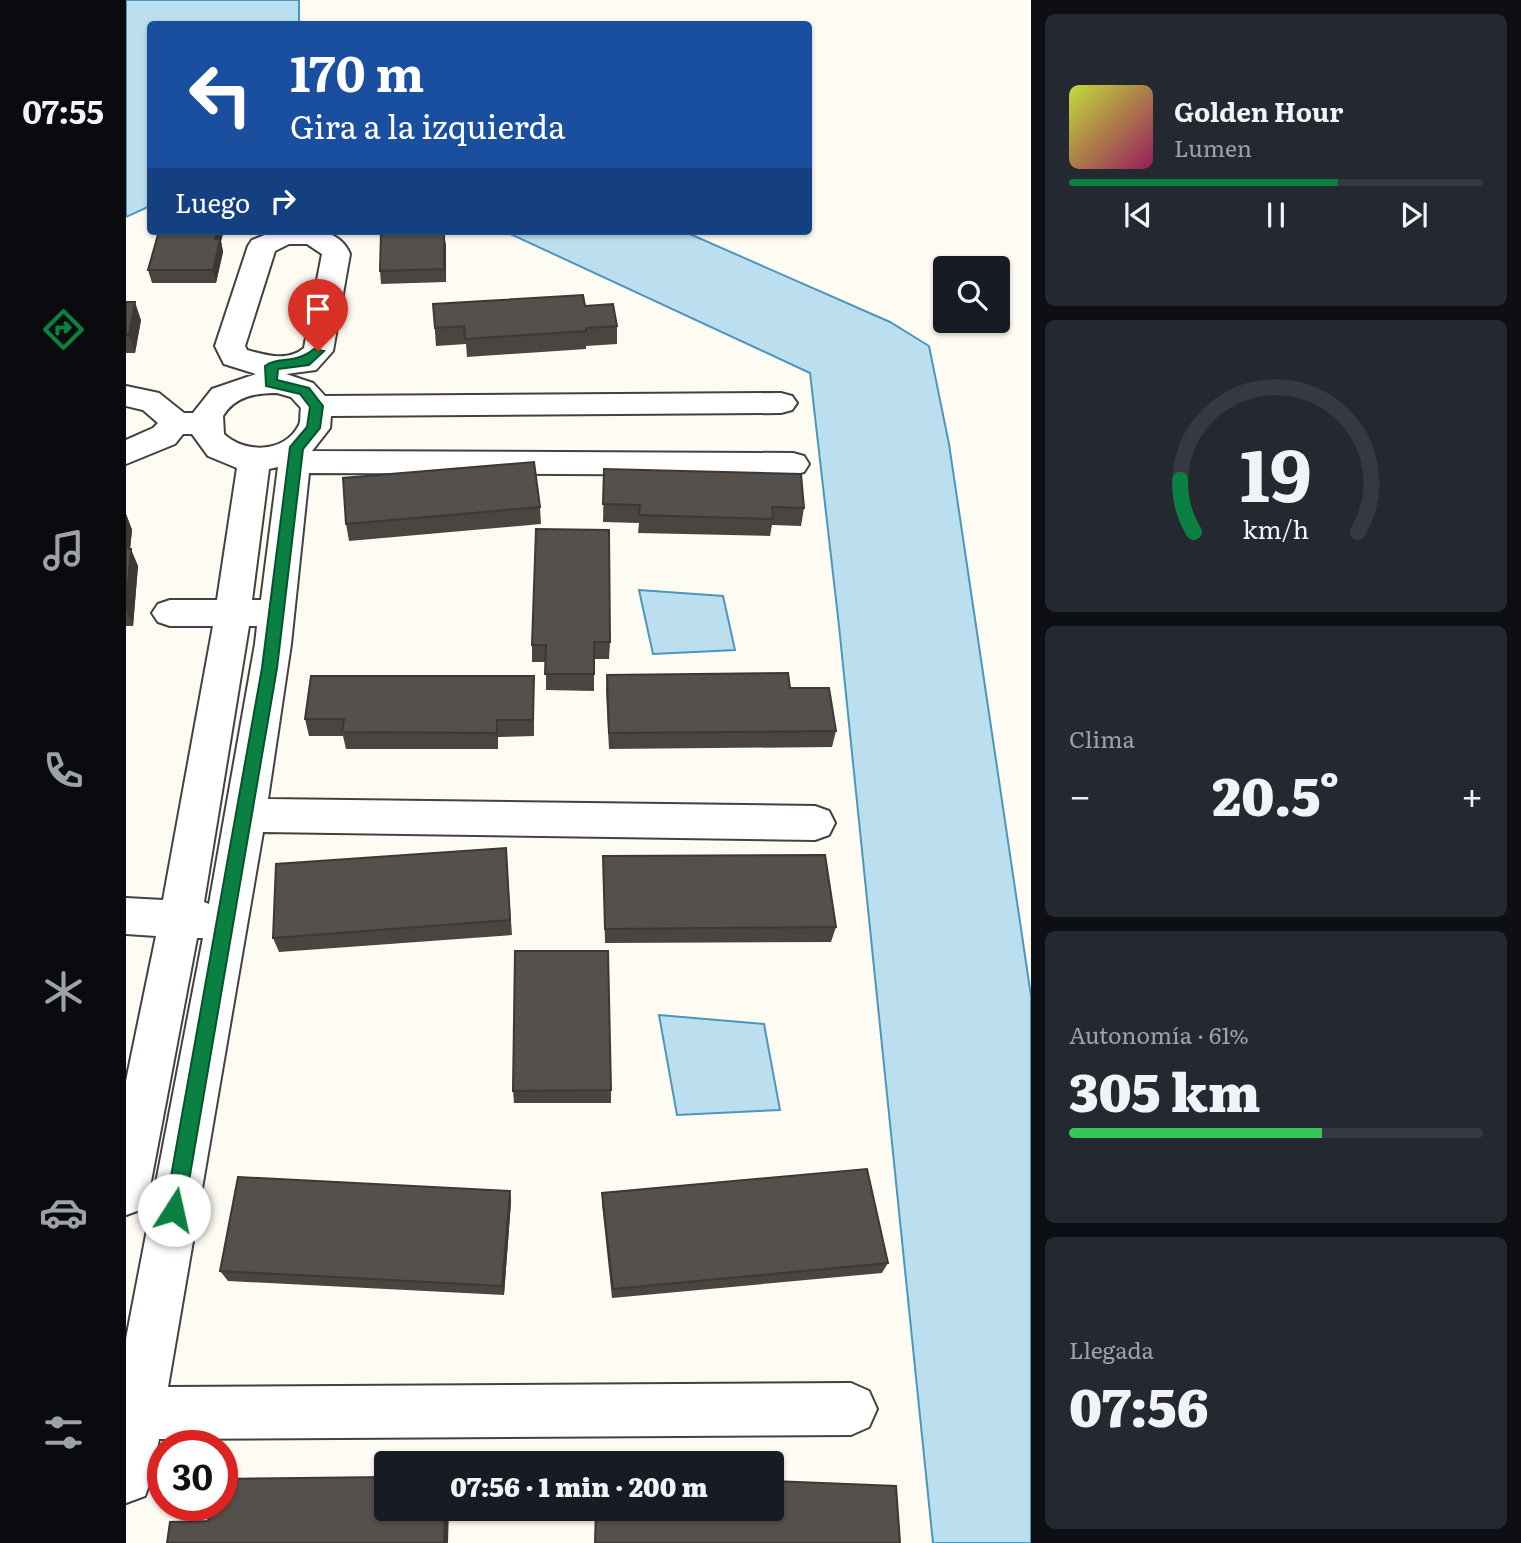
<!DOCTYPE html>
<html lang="es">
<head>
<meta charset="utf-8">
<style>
  body { margin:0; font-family:Literata,serif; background:#242831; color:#f1f3f6; height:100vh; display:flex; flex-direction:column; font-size:26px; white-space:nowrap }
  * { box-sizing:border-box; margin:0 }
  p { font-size:23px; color:#9ea1a6 }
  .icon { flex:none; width:38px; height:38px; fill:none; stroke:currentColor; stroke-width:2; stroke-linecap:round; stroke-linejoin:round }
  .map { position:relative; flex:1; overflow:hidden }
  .side { display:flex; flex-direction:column; gap:14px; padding:14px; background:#0d0f14; width:490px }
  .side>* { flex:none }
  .guide { position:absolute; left:21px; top:21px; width:665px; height:214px; border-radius:7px; box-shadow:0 2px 5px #0004; background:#1a4fa0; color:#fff; overflow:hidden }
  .controls { position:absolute; left:807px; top:256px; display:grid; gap:14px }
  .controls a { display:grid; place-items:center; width:77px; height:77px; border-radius:7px; background:#171b24; box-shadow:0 2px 5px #0004; font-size:35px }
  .speed { position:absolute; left:21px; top:1430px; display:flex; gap:14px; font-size:35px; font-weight:700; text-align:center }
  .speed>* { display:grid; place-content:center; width:91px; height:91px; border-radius:50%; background:#171b24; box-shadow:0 2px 5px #0004; line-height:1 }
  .speed .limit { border:10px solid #d22; background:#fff; color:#111 }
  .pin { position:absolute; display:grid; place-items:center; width:60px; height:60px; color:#fff; margin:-72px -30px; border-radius:50% 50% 50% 0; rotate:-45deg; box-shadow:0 0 7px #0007 }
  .pin .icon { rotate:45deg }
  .me { position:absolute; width:77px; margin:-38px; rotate:10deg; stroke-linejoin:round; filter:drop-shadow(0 0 5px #0008) }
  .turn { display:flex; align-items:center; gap:24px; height:147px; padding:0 28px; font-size:32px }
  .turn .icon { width:91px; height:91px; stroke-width:2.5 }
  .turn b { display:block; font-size:49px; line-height:60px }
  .then { display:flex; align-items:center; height:66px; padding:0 28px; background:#0003; gap:14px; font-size:26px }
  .big { font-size:52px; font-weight:800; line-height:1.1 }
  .side .tile { flex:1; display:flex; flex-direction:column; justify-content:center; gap:10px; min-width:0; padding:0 24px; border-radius:10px; background:#242831 }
  .side .dial { align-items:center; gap:0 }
  .dial svg { height:182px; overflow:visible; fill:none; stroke:#363941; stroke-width:7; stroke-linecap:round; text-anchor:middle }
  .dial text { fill:#f1f3f6; stroke:none }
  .song { display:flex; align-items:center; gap:21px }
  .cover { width:84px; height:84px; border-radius:10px; background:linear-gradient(135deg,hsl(70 70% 55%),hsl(330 70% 35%)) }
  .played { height:7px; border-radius:4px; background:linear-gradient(90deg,#0b8043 65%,#363941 65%) }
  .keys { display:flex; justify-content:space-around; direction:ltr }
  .heat { display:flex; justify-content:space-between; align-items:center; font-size:38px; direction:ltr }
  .charge { height:10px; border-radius:5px; background:linear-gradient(90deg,#34c759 61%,#363941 0) }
  .trip { position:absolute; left:248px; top:1451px; width:410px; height:70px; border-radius:7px; background:#171b24; box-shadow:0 2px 5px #0004; font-weight:800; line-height:70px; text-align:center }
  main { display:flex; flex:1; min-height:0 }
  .tab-bar { display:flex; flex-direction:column; width:126px; justify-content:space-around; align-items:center; background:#090b0e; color:#9ea1a6 }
  .tab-bar .icon { width:49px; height:49px }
  .tab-bar .active { color:#0b8043 }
  .tab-bar b { font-size:32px; color:#f1f3f6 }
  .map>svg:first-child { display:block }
</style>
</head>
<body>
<main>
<nav class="tab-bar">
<b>07:55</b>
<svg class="icon active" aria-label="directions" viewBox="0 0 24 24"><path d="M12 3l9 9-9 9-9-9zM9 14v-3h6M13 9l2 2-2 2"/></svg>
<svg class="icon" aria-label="music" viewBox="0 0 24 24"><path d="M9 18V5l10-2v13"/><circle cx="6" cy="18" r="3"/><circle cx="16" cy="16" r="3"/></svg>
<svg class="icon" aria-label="phone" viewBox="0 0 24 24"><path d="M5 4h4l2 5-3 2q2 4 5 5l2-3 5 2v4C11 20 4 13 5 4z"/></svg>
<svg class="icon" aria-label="climate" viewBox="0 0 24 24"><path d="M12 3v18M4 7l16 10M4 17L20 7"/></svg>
<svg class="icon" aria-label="car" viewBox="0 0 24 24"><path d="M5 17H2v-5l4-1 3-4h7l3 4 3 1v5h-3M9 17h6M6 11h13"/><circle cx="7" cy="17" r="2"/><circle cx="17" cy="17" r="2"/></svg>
<svg class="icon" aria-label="filters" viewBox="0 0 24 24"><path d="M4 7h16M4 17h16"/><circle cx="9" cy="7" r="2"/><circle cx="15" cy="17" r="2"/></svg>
</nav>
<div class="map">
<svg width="905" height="1543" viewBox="0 0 905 1543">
  <rect width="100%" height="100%" fill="#fdfbf2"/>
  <path fill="#bcdfef" stroke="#4c96be" stroke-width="2" d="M0 0H173V24H24V206L0 217Z
    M378 231H557L764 322 803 346 823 444 905 996V1543H807L713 626 684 373Z
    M513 590 597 596 609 650 527 654Z
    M533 1015 638 1024 654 1110 551 1115Z"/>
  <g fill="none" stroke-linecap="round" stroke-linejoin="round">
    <defs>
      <path id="minor" d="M149 231C175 231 212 224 224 254L207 351 190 370 160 374 187 383 199 396 655 393 666 396 671 403 666 410 655 413 205 416 204 428 186 451 667 453 678 456 683 464 678 472 667 475 183 473 165 644 142 799 689 806 703 811 709 823 703 835 689 840 137 832 42 1387 725 1383 743 1391 751 1409 743 1427 725 1435 33 1439 26 1477 19 1496 0 1503V1339L77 938H71L23 1192 17 1209 0 1215V1081L30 936 0 934V898L37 900 87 626H44L32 622 26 613 32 604 44 600H91L111 468 82 456 66 434H57L49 444 0 464V440L27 428 32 423 17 410 0 406V386L33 393 58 413H67L86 389 130 374 98 364 89 346 122 246 126 240ZM163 244H181L196 254 178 348C162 362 139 355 121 350L119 346 149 251ZM151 393 165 397 175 408C174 412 175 421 173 425 158 454 118 453 98 434L97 416C109 396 130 393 151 393ZM152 467 135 600H126L143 469ZM123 626H131L129 644 83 904 78 902Z"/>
    </defs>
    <use href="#minor" stroke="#424242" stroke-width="4"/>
    <use href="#minor" fill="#fff" fill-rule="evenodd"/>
  </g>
  <path fill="#4a4541" d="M305 232 320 245V282L255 284 254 271Z
    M97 234 95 241 97 252 90 283H26L22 270Z
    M0 302 15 320 9 353H0Z
    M307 304 459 306 491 326V344L460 346V349L341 357 340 344 310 346Z
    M478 469 678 508 675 526 646 525 644 536 512 533 513 523 477 522Z
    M414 507 415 524 223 541 220 524Z
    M0 514 6 530 4 549 12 566 7 626H0Z
    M410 529 484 642 483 659H468V691L420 690V662H406V645Z
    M481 675 664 688 710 731 706 747 483 749 480 691Z
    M408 692V736L372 737V749H220L217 736H183L179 719Z
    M380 848 386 935 153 952 147 938Z
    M477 856 710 927 705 942 479 943Z
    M485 1090V1103H388L387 1091Z
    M384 1191 385 1202 378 1295 102 1281 94 1271Z
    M476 1193 762 1263 756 1273 486 1298 476 1204Z"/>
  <path fill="#3c3835" d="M91 231H96L97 234 95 241 97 252 90 283 87 270 89 239Z
    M318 232 320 245V282L318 269Z
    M9 302 15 320 9 353 3 335Z
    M0 514 6 530 2 567 0 561Z
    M5 549 12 566 7 626 0 608Z
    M408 676V736L407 720Z
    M371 720 372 737V749L371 733Z
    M384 1191 385 1202 378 1295 376 1286Z
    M319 1508H323L322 1543H318Z"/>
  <path fill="#56504c" stroke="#3c3835" stroke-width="2" d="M33 231H91L89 239H94L87 270H22Z
    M255 231 318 232V269L254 271Z
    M457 295 459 306 487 304 491 326 460 328V331L339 339 338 326 309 328 307 304Z
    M0 302H9L3 335H0Z
    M408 462 414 507 220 524 217 478Z
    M478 469 675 474 678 508 646 507 647 519 513 515 514 505 477 504Z
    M410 529 483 530 484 642H468V674H419L420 645H406Z
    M0 549H5L0 608Z
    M662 673 664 688H703L710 731 483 733 481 675Z
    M185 676H408L407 720H371V733L216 732 218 719H179Z
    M380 848 384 920 147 938 150 864Z
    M699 855 710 927 479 929 477 856Z
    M389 951H482L485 1090 387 1091Z
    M741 1169 762 1263 487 1289 476 1193Z
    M112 1177 384 1191 376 1286 94 1271Z
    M261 1477V1508H319L318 1543H41L44 1522 82 1521 84 1505H96V1479Z
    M646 1481 770 1486 774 1543H469L470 1508H646Z"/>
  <path fill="#0b8043" stroke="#07532c" stroke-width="2" d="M188 349 198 351 183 365 152 369 151 380 183 388 197 406 194 428 177 449 151 668 58 1210 55 1217 48 1220 41 1217 39 1210 136 668 164 447 181 427 184 407 174 394 140 386 139 366C152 356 168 365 188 349Z"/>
</svg>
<div class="controls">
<a><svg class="icon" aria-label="search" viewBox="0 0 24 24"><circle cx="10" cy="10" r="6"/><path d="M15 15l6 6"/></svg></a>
</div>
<div class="speed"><div class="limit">30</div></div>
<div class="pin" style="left:192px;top:351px;background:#d93025"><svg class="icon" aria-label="arrive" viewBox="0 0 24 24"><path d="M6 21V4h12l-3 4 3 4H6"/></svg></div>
<svg class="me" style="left:48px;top:1210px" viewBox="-20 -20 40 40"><circle r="19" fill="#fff"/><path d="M0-13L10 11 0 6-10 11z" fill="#0b8043"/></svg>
<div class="trip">07:56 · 1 min · 200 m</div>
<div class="guide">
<div class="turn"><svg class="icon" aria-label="left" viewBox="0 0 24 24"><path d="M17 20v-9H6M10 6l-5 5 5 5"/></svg><div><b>170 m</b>Gira a la izquierda</div></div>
<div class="then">Luego<svg class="icon" aria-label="right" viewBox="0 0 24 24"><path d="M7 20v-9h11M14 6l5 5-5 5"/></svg></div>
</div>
</div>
<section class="side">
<div class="tile">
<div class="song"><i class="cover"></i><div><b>Golden Hour</b><p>Lumen</p></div></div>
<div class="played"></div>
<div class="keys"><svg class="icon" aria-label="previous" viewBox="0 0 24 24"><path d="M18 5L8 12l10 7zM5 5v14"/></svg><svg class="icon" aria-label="pause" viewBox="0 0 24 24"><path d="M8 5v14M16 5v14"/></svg><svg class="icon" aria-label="next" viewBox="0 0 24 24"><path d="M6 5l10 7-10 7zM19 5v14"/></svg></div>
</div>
<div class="tile dial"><svg viewBox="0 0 100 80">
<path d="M14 69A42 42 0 1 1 86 69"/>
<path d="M14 69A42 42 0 0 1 8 46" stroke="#0b8043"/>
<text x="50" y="56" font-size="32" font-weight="700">19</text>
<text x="50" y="72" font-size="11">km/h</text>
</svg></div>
<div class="tile"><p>Clima</p>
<div class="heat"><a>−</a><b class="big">20.5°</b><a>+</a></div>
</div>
<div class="tile"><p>Autonomía · 61%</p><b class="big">305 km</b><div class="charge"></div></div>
<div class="tile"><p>Llegada</p><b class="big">07:56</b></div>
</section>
</main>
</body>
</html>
